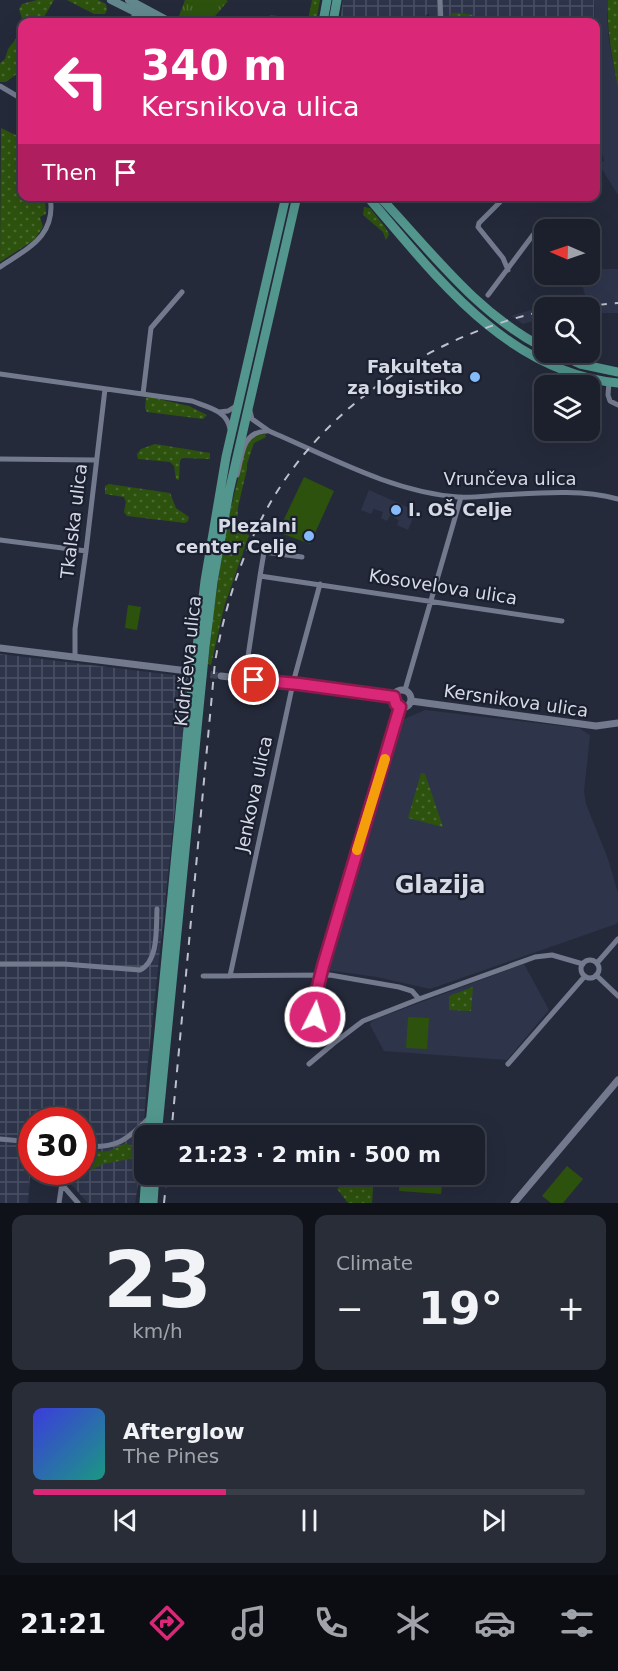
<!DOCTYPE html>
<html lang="en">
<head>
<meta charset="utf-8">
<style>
  body { margin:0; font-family:"DejaVu Sans",sans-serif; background:#292d38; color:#f1f3f6; height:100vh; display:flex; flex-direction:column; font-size:22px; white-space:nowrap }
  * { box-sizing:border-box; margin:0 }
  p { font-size:20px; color:#a0a3a9 }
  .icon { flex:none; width:33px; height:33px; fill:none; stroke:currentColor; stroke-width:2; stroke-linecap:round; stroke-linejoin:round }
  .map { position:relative; height:1203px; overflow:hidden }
  .sheet { display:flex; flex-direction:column; gap:12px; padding:12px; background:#0f1218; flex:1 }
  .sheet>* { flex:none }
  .guide { position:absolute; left:18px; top:18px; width:582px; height:183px; border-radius:12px; box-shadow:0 6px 24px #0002,0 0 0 2px #3a3e48; background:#db2777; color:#fff; overflow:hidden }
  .needle { width:39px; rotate:272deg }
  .buttons { position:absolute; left:534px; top:219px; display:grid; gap:12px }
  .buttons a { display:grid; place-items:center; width:66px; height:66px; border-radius:12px; background:#1c202c; box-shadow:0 6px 24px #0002,0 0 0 2px #3a3e48; font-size:30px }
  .speed { position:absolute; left:18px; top:1107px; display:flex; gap:12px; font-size:30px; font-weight:700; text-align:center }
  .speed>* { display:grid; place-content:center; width:78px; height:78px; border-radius:50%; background:#1c202c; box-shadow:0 6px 24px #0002,0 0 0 2px #3a3e48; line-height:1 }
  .speed .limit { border:9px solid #d22; background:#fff; color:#111 }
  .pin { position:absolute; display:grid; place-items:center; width:51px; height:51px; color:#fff; margin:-26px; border:3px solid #fff; border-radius:50%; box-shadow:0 2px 6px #0007 }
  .me { position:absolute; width:66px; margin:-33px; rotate:5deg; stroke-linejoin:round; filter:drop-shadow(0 0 4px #0008) }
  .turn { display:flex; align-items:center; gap:21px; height:126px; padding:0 24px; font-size:27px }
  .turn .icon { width:78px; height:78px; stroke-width:2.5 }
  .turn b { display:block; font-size:42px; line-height:51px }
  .then { display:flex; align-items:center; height:57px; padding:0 24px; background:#0003; gap:12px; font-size:22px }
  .big { font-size:45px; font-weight:700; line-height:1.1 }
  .sheet .widget { flex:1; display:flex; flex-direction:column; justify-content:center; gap:9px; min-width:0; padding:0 21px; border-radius:12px; background:#292d38 }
  .sheet .dial { align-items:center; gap:0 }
  .dial b { font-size:78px; line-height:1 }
  .song { display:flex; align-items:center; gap:18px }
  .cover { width:72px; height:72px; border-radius:9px; background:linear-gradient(135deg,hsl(240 70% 55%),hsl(170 70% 35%)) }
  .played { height:6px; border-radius:3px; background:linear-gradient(90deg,#db2777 35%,#3a3e48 35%) }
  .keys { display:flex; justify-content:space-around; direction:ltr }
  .heat { display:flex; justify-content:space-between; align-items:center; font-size:33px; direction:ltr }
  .sheet .tiles { flex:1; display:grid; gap:12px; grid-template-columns:1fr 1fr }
  .widget:last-child { grid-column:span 2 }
  .trip { position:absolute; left:134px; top:1125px; width:351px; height:60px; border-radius:12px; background:#1c202c; box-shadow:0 6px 24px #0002,0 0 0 2px #3a3e48; font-weight:700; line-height:60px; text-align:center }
  .menu { display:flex; height:96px; justify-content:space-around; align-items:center; background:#0b0d12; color:#a0a3a9 }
  .menu .icon { width:42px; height:42px }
  .menu .on { color:#db2777 }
  .menu b { font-size:27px; color:#f1f3f6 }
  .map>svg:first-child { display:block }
</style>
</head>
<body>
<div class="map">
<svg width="618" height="1203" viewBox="0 0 618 1203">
  <defs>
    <pattern id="industrial-grid" width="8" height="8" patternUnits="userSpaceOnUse" patternTransform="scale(1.5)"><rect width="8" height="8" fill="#2e354b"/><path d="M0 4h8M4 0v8" fill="none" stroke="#4c5265"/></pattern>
    <pattern id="grass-dots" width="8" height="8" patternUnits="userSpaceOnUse" patternTransform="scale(1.5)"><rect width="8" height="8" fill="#2d520e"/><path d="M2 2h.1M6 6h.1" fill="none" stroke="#4b6a31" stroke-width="1.8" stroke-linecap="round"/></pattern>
    <pattern id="park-tufts" width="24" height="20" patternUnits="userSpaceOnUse" patternTransform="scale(1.5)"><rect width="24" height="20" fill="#2d520e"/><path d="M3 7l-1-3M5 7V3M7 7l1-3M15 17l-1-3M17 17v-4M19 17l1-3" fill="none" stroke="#4b6a31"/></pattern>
  </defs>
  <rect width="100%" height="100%" fill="#252a3b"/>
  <path fill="#2e354b" d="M594 0H608L607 16 609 41 618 89V195L598 163 604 161 596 133V107L601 102 596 59Z
    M590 269H618V313H590V308H544V318L523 324 511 316 541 307 587 301 582 285 583 276 590 274Z
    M369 490 416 511 408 530 397 525 399 520 390 515 387 521 381 518 383 512 374 509 371 514 361 510Z
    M425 710 579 728 590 735 584 791 586 804 608 859 618 893V922L616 924 430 989 377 977 326 970 400 721Z
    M524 964 549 1010 507 1060 384 1051 370 1025 371 1022 376 1019Z"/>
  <path fill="url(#industrial-grid)" d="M343 0H594V22H484L480 18 460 13 450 15V22H430L429 13 417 22H340Z
    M0 654 189 677 148 1062 141 1166 135 1203H88L60 1172H82V1120H32V1172L30 1175 28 1203H0Z"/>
  <path fill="url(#grass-dots)" d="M37 0H54L41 22H23L19 9 22 4Z
    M67 0H98L106 4 107 10 105 14H94Z
    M312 0H320L316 22H271L270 15 308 20Z
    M608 0H618V89C613 59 606 30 608 0Z
    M453 13C464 13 477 14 484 22H450V15Z
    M22 31V70L6 82H0V63L5 59 8 49Z
    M1 128 22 138V196L45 197 46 214 40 217 43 227 34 240 0 262Z
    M364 207 370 208 385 227 389 234 386 240 383 232 363 215Z
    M150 397 189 406 207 415 203 419 147 412 145 408 146 398Z
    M265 434 266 437 254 443 247 464V469L238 507 237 530 249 535 224 607 211 665 208 664 212 622 226 528 246 446 254 435Z
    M155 444 210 453V459L182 458 180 461 179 480 176 479 174 466 170 462 138 459 137 454 141 449Z
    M109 484 170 493 176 508 189 517 188 521 185 523 127 516 124 512 126 502 124 497 105 494V486Z
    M421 773 425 774 443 827 408 818Z
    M473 987 471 1011 449 1010V996Z
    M124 1144H128L134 1148V1156L130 1159 103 1164 89 1171 92 1152 109 1151Z
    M344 1175H374L372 1203H348L337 1189 343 1184Z"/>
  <path fill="url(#park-tufts)" d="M185 0H226L228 1 210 22H195L179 16Z"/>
  <path fill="#2d520e" d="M304 477 334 491 310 544 278 532Z
    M128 605 141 607 137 630 125 628Z
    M408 1017 429 1018 427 1049 406 1048Z
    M567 1166 583 1179 563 1203H551L542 1196Z
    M400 1175H443L441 1194 399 1191Z"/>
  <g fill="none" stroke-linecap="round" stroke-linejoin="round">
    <path stroke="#404454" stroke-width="7" stroke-dasharray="7 3.5" stroke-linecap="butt" d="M200 673 221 676"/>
    <path stroke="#737a8e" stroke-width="5" d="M440 0 441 22
      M130 22 137 12
      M0 86 22 99
      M502 196 501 201 479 223 478 227 503 258 508 270
      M0 267C28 248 57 236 50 196
      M488 295 533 235
      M0 374 192 401C207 407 227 410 230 429
      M609 382 608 395 610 401 618 405
      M143 394 151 328 182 292
      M250 411 252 419 269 431C330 457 392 492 458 497 472 498 486 496 500 495 539 493 580 489 618 499
      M219 412 228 411 236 406
      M0 459 96 460
      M237 475C243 455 241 432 267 431
      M0 540 86 551
      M302 557 264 552 260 576 562 621
      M75 656V629L86 551 105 389
      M247 663 260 576
      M405 690 461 497
      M581 969a9 9 0 1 1 18 0a9 9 0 1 1-18 0Z
      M597 963 618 939
      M0 964H64L140 970C159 961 156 927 157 909
      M596 975 618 996
      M203 976 330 975 399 987 412 991 419 999 363 1021 334 1043
      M230 976 293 683 320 584
      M419 999 535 957 552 955 583 964
      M309 1064 334 1043C305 1008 315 1007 323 966L400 707
      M508 1064 585 976
      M0 1139 32 1142
      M82 1146C116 1149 126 1141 149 1118
      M51 1172 78 1203
      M59 1203 62 1183"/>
    <path stroke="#737a8e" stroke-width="7" d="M0 648 188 671
      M221 676 394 697
      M393 699a9 9 0 1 1 18 0a9 9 0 1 1-18 0Z
      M411 701 596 726 618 723
      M514 1203 618 1080"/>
    <path stroke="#62888e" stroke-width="8" d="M111 0 155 22
      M129 0 170 22"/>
    <path stroke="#52968e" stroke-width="9" d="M323 22 327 0
      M333 22 337 0
      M367 196C435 275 506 372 618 383
      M379 196C431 251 476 313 544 348
      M554 352 580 364 618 372
      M149 1136 191 697 205 581 226 457 286 196
      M157 1136 205 647 213 582 229 492 297 196
      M144 1203 146 1174
      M153 1203 155 1174"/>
    <path stroke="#bcc1cc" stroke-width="2" stroke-dasharray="8 8" stroke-linecap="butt" d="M567 308 618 303
      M171 1136 215 662C224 611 239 562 263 516 319 409 429 336 544 311
      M164 1203 167 1174"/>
  </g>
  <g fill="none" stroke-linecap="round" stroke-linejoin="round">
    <defs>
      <path id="route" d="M254 680 299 684 394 697 396 704 400 707 323 966 314 1002 315 1017"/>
    </defs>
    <use href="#route" stroke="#8e194d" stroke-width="15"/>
    <use href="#route" stroke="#db2777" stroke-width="10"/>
    <path stroke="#f59e0b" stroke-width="10" d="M357 850 385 759"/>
  </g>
  <g fill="#86bbfb" stroke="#1b2030" stroke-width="2">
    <circle cx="475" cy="377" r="6"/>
    <circle cx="396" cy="510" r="6"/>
    <circle cx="309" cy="536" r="6"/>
  </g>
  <g text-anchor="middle" stroke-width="4.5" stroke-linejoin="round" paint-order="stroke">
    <g font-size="18" font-weight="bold" fill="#d6dae5" stroke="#1b2030" text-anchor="end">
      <text x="463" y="373">Fakulteta<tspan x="463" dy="21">za logistiko</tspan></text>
      <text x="408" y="516" text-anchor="start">I. OŠ Celje</text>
      <text x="297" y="532">Plezalni<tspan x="297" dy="21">center Celje</tspan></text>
    </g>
    <g font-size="18" fill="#d6dae5" stroke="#1b2030">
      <text x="510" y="485">Vrunčeva ulica</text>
      <text transform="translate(74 521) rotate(-83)" y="6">Tkalska ulica</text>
      <text transform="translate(443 587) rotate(9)" y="6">Kosovelova ulica</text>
      <text transform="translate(188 661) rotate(-84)" y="6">Kidričeva ulica</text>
      <text transform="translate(516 701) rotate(8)" y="6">Kersnikova ulica</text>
      <text transform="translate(254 794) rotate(-78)" y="6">Jenkova ulica</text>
    </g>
    <g font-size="24" font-weight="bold" fill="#d6dae5" stroke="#1b2030">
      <text x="440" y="893">Glazija</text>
    </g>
  </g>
</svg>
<div class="buttons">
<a><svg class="needle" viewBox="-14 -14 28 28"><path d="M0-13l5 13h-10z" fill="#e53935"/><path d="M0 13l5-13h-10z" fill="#a0a3a9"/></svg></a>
<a><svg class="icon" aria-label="search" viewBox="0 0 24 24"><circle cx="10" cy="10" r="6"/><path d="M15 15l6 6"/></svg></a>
<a><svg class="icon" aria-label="layers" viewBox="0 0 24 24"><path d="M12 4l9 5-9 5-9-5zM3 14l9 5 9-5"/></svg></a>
</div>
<div class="speed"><div class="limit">30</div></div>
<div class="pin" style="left:254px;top:680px;background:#d93025"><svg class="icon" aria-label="arrive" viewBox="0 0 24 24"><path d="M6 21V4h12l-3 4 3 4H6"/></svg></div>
<svg class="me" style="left:315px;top:1017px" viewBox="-20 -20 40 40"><circle r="17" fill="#db2777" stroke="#fff" stroke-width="3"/><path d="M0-11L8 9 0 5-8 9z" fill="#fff"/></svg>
<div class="trip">21:23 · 2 min · 500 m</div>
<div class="guide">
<div class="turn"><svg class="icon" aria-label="left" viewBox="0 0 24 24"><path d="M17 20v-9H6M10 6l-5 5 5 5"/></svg><div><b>340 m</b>Kersnikova ulica</div></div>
<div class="then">Then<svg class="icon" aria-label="arrive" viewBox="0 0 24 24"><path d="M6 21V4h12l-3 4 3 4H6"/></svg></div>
</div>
</div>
<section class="sheet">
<div class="tiles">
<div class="widget dial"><b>23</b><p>km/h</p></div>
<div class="widget"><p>Climate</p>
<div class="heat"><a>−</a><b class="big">19°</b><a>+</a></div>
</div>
<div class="widget">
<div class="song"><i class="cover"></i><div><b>Afterglow</b><p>The Pines</p></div></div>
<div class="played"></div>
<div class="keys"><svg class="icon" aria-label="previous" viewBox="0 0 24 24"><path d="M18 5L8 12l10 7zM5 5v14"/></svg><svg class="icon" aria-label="pause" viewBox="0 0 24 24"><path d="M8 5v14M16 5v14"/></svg><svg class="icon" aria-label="next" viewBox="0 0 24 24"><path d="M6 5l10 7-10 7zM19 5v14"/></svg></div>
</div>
</div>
</section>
<nav class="menu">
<b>21:21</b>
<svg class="icon on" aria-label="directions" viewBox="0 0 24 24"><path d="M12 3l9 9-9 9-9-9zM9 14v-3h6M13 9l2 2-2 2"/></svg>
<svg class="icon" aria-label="music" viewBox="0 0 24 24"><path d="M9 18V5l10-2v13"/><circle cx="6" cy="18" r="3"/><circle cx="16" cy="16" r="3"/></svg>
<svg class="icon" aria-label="phone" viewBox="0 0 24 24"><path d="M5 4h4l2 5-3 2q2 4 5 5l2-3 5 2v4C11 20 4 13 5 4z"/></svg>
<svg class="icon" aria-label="climate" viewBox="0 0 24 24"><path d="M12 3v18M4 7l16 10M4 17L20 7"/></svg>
<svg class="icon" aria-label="car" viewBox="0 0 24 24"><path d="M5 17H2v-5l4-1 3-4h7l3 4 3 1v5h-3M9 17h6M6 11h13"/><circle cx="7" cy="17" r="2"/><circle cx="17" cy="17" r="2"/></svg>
<svg class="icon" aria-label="filters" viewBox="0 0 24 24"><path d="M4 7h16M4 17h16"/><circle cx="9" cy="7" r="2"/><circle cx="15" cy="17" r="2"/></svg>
</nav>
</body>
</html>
